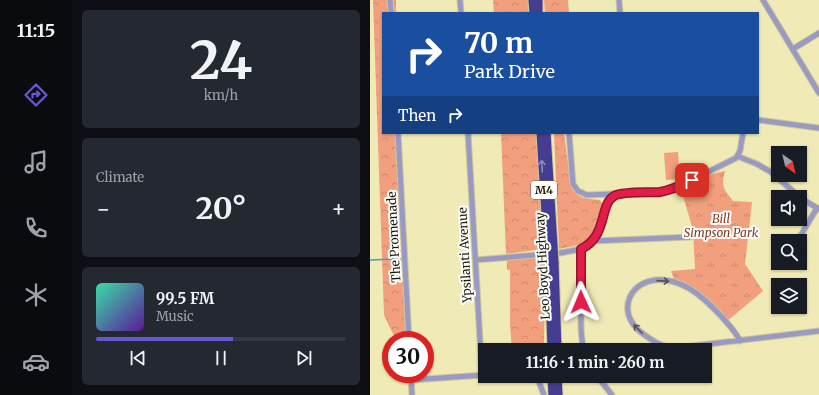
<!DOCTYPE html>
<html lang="en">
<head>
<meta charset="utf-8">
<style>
  body { margin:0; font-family:Merriweather,serif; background:#242831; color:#f1f3f6; height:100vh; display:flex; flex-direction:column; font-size:15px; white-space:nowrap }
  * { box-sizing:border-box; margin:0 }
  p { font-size:13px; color:#9ea1a6 }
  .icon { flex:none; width:22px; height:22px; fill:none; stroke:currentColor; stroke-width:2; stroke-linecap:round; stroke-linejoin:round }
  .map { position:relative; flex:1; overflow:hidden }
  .details { display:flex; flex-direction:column; gap:10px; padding:10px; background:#0d0f14; width:298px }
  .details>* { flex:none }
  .top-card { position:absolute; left:12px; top:12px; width:377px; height:122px; border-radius:0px; box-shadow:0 1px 3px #0004; background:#1a4fa0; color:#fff; overflow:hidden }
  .needle { width:26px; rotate:146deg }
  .controls { position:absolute; left:401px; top:146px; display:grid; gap:8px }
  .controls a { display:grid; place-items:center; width:36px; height:36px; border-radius:0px; background:#171b24; box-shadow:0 1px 3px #0004; font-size:20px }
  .speed { position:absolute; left:12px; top:331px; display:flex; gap:8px; font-size:20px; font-weight:700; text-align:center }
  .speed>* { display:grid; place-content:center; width:52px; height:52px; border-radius:50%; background:#171b24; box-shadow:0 1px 3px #0004; line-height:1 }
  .speed .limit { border:6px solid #d22; background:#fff; color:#111 }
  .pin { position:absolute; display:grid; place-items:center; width:34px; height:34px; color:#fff; margin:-17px; border-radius:8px; box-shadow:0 2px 6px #0006 }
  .me { position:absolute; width:44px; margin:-22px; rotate:359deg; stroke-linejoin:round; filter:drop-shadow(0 0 3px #0008) }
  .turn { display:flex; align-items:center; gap:14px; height:84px; padding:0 16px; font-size:18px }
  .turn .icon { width:52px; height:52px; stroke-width:2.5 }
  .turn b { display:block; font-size:28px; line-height:34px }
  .then { display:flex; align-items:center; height:38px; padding:0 16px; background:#0003; gap:8px; font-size:15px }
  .big { font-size:30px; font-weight:700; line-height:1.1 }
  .details .tile { flex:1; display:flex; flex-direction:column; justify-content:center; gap:6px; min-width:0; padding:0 14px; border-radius:6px; background:#242831 }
  .details .dial { align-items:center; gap:0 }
  .dial b { font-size:52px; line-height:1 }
  .song { display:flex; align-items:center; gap:12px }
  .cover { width:48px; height:48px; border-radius:6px; background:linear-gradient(135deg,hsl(160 70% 55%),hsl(270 70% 35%)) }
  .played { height:4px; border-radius:2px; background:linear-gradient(90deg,#6358d1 55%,#363941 55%) }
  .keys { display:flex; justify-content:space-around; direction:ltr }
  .heat { display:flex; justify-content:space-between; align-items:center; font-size:22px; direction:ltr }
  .trip { position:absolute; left:108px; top:343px; width:234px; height:40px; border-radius:0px; background:#171b24; box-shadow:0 1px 3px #0004; font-weight:700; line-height:40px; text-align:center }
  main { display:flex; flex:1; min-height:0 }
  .menu { display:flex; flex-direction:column; width:72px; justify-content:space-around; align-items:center; background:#090b0e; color:#9ea1a6 }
  .menu .icon { width:28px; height:28px }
  .menu .current { color:#6358d1 }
  .menu b { font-size:18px; color:#f1f3f6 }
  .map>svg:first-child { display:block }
</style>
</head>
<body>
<main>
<nav class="menu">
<b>11:15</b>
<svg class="icon current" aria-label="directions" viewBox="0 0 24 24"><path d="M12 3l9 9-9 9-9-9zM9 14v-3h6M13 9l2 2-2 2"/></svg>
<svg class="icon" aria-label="music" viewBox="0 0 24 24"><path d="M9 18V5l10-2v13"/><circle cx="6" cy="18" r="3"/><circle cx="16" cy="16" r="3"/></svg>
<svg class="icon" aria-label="phone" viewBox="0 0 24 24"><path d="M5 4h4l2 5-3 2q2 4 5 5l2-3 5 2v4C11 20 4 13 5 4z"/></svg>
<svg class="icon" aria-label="climate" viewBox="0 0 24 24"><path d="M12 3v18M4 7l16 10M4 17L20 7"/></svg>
<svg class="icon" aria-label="car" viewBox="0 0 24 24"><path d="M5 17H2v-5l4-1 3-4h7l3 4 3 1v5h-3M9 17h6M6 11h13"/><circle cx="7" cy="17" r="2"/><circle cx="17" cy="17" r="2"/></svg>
</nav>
<section class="details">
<div class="tile dial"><b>24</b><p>km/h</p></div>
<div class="tile"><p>Climate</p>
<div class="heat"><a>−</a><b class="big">20°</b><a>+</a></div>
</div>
<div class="tile">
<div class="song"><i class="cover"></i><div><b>99.5 FM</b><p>Music</p></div></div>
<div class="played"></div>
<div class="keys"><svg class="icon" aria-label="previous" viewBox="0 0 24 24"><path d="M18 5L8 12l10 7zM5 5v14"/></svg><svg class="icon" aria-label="pause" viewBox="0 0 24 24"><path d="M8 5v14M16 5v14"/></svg><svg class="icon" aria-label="next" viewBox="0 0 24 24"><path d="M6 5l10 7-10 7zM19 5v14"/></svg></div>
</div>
</section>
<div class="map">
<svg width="449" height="395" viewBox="0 0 449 395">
  <defs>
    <pattern id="forest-crowns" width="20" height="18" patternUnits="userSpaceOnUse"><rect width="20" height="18" fill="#f19f7d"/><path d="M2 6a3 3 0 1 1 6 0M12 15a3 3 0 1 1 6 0" fill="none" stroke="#ce886b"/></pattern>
    <pattern id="park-tufts" width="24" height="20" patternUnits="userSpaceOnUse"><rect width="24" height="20" fill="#f19f7d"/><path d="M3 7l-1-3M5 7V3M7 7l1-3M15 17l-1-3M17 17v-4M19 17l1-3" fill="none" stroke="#ce886b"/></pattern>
  </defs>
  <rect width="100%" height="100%" fill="#f0eab6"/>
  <path fill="url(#forest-crowns)" d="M3 0H26V13H13V133H30L36 340H26L14 315Z
    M123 0H158L159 13H124Z
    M174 0H198L199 13H175Z
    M131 133H166L173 249 136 254Z
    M184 133H194L201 187C210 200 216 198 230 200 235 207 232 212 230 218 220 244 215 244 189 249Z
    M174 256 175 268 174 350H142L140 325V270H137V260Z"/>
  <path fill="url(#park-tufts)" d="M355 171C351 187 353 188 363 201L382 202 375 264 393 291 356 322 320 289 304 279 301 271 325 269 323 230 312 192 338 175Z"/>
  <path fill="#f19f7d" d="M308 152 310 179 296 180 294 153Z"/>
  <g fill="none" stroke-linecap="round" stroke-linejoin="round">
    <path stroke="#37a5c6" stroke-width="1.5" d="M0 260 25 259"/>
    <defs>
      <path id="minor" d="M20 0 21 13
        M90 0 91 13
        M249 0 250 13
        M393 0 449 93
        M423 49 449 33
        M388 120 449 128
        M28 133 39 340
        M98 133 112 375
        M199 133 203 184 208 191 217 195 291 192 299 190 308 187 366 158 370 151 373 133
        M367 156 387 164 401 172 432 199 449 209
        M428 240 447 208
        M223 241 320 237
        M413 241C419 238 423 238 429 241
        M430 242C435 248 435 254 430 260
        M211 249V329L213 350
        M106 260 190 253 211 249 220 244 227 235 239 201 247 194
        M417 263H425
        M370 341C366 332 359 325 352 317 336 300 318 282 294 280 260 277 244 312 272 333 283 341 291 347 305 348L449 331
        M41 374 42 395
        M163 376 169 382 174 395
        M227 376 242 395
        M41 380 114 375"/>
      <path id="highway" d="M162 0 163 13
        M169 0V13
        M170 133 177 246
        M177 133 184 246
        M178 261 181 350
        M185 262 188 350
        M181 376 182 395
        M188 376 189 395"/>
    </defs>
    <use href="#minor" stroke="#cec89a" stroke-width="7"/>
    <use href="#highway" stroke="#cec89a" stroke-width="9"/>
    <use href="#minor" stroke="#989ac3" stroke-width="5"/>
    <use href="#highway" stroke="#443d92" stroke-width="7"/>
    <defs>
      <path id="highway-bridge" d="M177 246 178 261
        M184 246 185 262"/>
    </defs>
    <use href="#highway-bridge" stroke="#cec89a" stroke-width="9" stroke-linecap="butt"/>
    <use href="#highway-bridge" stroke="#443d92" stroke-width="7"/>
  </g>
  <defs><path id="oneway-shaft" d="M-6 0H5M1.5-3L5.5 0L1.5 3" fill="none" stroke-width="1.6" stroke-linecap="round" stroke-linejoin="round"/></defs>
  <use stroke="#8f8bbe" href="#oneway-shaft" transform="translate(172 166) rotate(-93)"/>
  <g stroke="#53525a">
    <use href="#oneway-shaft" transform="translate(293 281) rotate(4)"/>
    <use href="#oneway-shaft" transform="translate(268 329) rotate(-135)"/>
  </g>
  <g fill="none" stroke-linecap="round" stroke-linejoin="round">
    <defs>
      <path id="route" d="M211 302V249C238 236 229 205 244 196 253 191 279 193 290 192 302 190 312 185 322 180"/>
    </defs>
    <use href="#route" stroke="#92132f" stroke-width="10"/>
    <use href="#route" stroke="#e11d48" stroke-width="7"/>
  </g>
  <g text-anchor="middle" stroke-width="4" stroke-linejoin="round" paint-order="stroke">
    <rect fill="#fff" stroke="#5f5d50" stroke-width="1" x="161" y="181" width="26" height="18" rx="3"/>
    <g font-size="11" font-weight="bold" fill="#1b1805">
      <text x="174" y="194">M4</text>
    </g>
    <g font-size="12" font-style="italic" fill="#7c3b20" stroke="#fff">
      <text x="351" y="223">Bill<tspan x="351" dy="14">Simpson Park</tspan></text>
    </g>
    <g font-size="12" fill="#1b1805" stroke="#fff">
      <text transform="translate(24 237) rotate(-93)" y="4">The Promenade</text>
      <text transform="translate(95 255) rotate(-93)" y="4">Ypsilanti Avenue</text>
      <text transform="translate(173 266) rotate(-93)" y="4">Leo Boyd Highway</text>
    </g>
  </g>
</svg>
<div class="controls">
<a><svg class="needle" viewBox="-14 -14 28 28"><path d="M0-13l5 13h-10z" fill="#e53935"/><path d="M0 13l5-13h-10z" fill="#9ea1a6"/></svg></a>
<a><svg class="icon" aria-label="sound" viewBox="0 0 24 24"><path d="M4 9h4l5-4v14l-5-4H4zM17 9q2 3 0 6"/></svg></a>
<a><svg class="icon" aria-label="search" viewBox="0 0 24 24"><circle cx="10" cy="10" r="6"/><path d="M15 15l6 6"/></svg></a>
<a><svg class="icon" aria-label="layers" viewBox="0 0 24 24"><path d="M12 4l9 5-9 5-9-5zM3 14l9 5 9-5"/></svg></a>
</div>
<div class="speed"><div class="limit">30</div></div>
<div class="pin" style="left:322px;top:180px;background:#d93025"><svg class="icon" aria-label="arrive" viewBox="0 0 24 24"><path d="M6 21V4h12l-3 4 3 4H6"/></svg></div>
<svg class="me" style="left:211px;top:302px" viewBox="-20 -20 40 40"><path d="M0-17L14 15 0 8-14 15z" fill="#e11d48" stroke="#fff" stroke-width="4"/></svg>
<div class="trip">11:16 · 1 min · 260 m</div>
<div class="top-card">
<div class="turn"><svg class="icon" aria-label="right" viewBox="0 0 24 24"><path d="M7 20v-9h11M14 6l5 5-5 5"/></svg><div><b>70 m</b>Park Drive</div></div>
<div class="then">Then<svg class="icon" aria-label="right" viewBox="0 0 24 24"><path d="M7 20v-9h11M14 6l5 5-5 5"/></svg></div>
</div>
</div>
</main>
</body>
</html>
